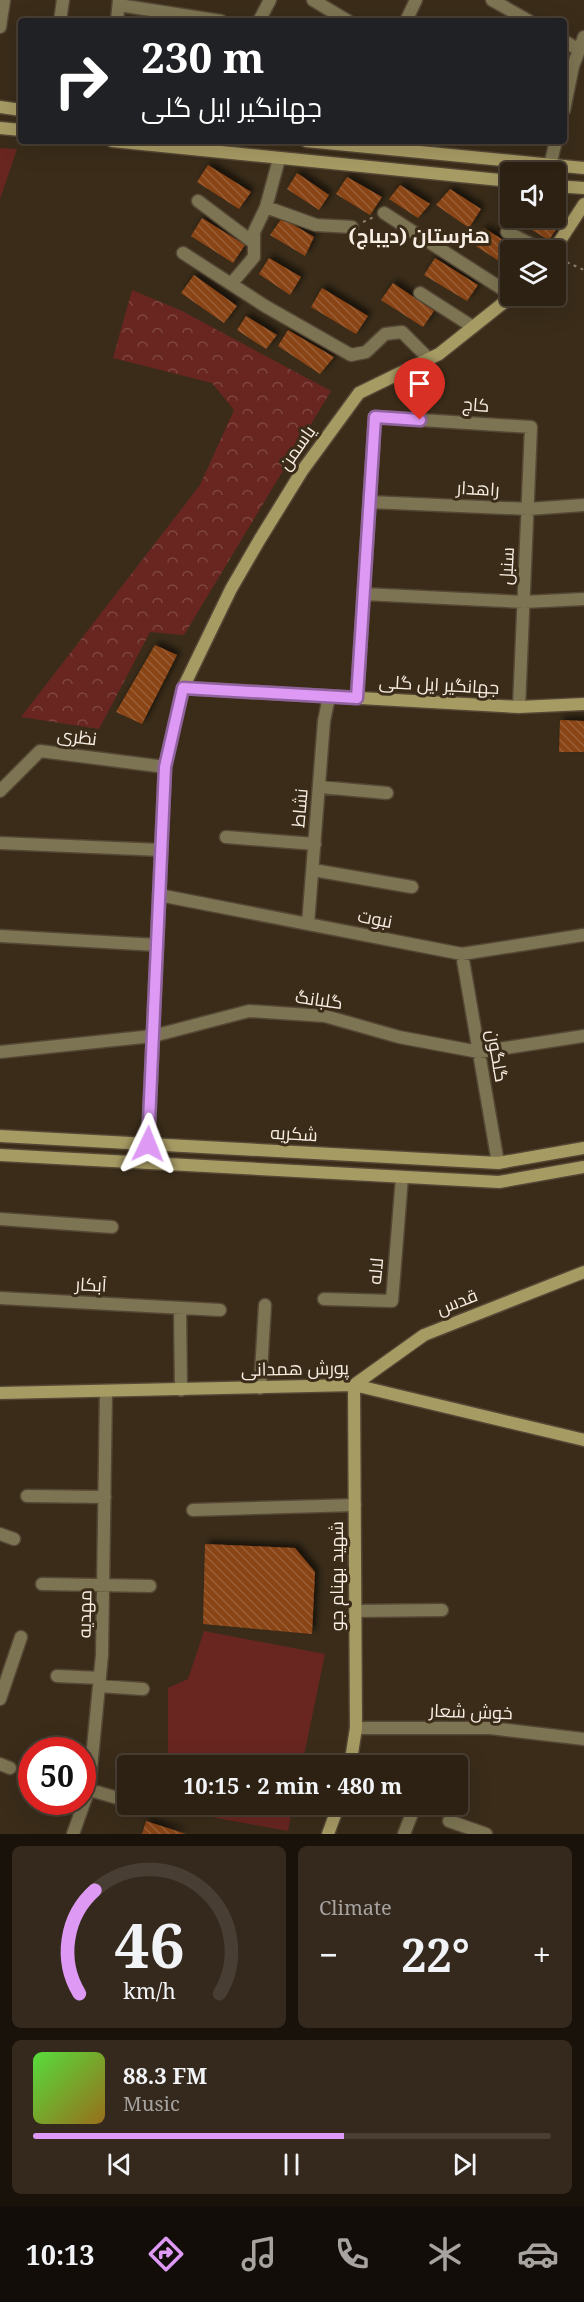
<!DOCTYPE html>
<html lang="en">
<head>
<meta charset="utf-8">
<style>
  body { margin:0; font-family:"Noto Serif",Cairo,serif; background:#34291c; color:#f1f3f6; height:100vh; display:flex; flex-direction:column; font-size:22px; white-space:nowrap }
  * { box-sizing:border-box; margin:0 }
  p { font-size:20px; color:#a6a3a0 }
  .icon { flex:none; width:33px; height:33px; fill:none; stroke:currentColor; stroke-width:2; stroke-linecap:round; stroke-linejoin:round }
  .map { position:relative; height:1834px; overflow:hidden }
  .details { display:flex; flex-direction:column; gap:12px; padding:12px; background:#18120a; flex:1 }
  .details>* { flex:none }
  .guide { position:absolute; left:18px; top:18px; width:549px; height:126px; border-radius:6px; box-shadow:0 6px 24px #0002,0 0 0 2px #483e33; background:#202124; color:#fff; overflow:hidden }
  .fabs { position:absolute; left:500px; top:162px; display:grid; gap:12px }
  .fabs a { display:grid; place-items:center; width:66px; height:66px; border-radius:6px; background:#2c2113; box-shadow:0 6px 24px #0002,0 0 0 2px #483e33; font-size:30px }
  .speed { position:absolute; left:18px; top:1737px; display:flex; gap:12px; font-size:30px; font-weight:700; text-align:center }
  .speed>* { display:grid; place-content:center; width:78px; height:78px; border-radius:50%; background:#2c2113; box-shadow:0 6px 24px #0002,0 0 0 2px #483e33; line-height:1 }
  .speed .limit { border:9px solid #d22; background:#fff; color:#111 }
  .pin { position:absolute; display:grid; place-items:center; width:51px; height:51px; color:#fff; margin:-62px -26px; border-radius:50% 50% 50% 0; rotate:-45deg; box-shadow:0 0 6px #0007 }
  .pin .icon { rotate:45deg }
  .me { position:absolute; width:66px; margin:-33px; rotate:2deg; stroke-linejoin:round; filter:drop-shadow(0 0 4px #0008) }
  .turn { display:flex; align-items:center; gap:21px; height:126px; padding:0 24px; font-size:27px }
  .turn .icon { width:78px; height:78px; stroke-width:2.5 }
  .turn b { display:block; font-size:42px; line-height:51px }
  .big { font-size:45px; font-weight:700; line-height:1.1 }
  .details .widget { flex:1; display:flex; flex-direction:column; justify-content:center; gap:9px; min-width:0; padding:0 21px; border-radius:9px; background:#34291c }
  .details .dial { align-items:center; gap:0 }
  .dial svg { height:156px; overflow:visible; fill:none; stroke:#483e33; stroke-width:7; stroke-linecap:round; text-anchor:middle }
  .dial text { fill:#f1f3f6; stroke:none }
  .song { display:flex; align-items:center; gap:18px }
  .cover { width:72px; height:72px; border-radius:9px; background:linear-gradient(135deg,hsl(110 70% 55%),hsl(40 70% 35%)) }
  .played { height:6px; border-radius:3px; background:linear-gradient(90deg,#dd99f4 60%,#483e33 60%) }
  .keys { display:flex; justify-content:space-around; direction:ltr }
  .heat { display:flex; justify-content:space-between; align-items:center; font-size:33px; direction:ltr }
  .details .tiles { flex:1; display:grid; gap:12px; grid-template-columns:1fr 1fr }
  .widget:last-child { grid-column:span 2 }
  .trip { position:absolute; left:117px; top:1755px; width:351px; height:60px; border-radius:6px; background:#2c2113; box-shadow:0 6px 24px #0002,0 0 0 2px #483e33; font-weight:700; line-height:60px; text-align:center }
  .dock { display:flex; height:96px; justify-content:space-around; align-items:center; background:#120d08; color:#a6a3a0 }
  .dock .icon { width:42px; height:42px }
  .dock .on { color:#dd99f4 }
  .dock b { font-size:27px; color:#f1f3f6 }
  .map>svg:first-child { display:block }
</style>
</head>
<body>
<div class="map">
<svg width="584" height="1834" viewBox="0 0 584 1834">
  <defs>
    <pattern id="park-crowns" width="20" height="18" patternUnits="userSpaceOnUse" patternTransform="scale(1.5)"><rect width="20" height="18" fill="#692621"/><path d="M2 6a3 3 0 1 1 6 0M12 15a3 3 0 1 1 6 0" fill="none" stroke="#7f4641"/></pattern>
    <pattern id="building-back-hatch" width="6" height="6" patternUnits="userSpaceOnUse" patternTransform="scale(1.5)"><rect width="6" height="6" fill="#8a4415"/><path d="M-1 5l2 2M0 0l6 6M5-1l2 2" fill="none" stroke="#9b5f37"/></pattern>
    <filter id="shadow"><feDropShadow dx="4" dy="-4" stdDeviation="3" flood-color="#0009"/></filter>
  </defs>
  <rect width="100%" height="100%" fill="#3a2c19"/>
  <path fill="url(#park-crowns)" d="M132 290 182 311 331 391 184 635 150 632 99 729 21 717 200 485 234 410 212 383 113 358Z"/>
  <path fill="#692621" d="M0 148 17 149 0 199Z
    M204 1631 325 1654 302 1765H168V1688L188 1679Z
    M168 1805V1804L293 1805 288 1831 168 1809Z"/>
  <path fill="url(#building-back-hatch)" filter="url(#shadow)" d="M208 165 251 192 239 209 197 182Z
    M297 173 329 195 319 210 287 189Z
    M347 177 382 197 370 215 336 194Z
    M400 185 430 204 418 218 389 199Z
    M450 189 481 209 469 228 436 205Z
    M202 218 245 245 233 263 191 236Z
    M282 218 314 237 305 256 270 235Z
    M511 218H554L561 222 549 240Z
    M484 228 519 250H510V268L474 245Z
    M269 258 301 277 290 295 259 274Z
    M435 258 478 285 467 301 424 275Z
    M194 275 237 306 224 323 181 293Z
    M393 283 434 311 423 327 381 300Z
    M322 288 368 316 356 334 311 307Z
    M246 316 277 335 266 349 237 330Z
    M288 330 334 357 320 374 278 346Z
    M155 645 177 655 142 724 116 712Z
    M560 720 584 721V752H559Z
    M205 1544 295 1548 315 1572 312 1634 203 1624Z
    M146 1821 186 1834H142Z"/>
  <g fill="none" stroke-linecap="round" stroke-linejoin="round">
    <defs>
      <path id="street" d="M313 0 348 21
        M492 0 529 21
        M119 5 221 21
        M60 21 63 0
        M117 21 119 0
        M259 21 270 0
        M406 21 416 0
        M0 27 4 0
        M564 41 579 50
        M564 110 573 66 584 37
        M550 165 556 141
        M198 201 254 243
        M266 207 316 225 352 227
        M384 213 510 294
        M507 232 543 250
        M183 253 265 306 351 355 366 352 385 334 402 332 429 359
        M231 284 254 257V232L266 207 279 159
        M420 293 473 327
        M370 502 528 509 584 505
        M364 594 524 602 584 599
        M357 698 375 417 531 427 519 707
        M320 787 387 793
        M0 791 40 751 165 767
        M226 837 315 844
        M0 843 161 850
        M313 870 412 887
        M159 895 462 954 584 935
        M308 924 324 721 329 697
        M0 936 157 945
        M462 954 498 1163
        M0 1052 153 1036 249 1011 325 1016 399 1037 479 1052 584 1036
        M0 1219 112 1227
        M0 1298 220 1310
        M324 1299 392 1301 402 1177
        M180 1308 181 1390
        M260 1388 265 1305
        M27 1496 105 1497
        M193 1510 355 1505
        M0 1534 14 1539
        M42 1584 150 1586
        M355 1611 442 1610
        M57 1676 100 1678
        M99 1686 143 1689
        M0 1699 21 1637
        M356 1728H490L584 1739
        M0 1764 10 1768
        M83 1788 128 1801
        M138 1804 140 1805
        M449 1821 486 1834
        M73 1834 89 1789 102 1655 106 1392
        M404 1834 411 1816"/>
      <path id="secondary" d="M0 107 21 110
        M0 128 21 130
        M112 141 510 181
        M306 141 584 168
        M555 186 584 188
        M554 250 584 204
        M183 688 519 707 584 704
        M0 1136 498 1163 584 1148
        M148 1144 165 767 183 688 231 589 260 539 302 471 359 393 439 354 512 296
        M0 1155 499 1182 584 1167
        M354 1385 424 1335 584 1272
        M0 1393 354 1385 584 1440
        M350 1766 356 1728 354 1385
        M328 1834 339 1804"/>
    </defs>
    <use href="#street" stroke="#554735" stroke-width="15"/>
    <use href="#secondary" stroke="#554735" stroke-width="15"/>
    <path stroke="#8c7f70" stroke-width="2" stroke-dasharray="3 4.5" stroke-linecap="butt" d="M363 222 374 217
      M560 259 584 270"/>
    <use href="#street" stroke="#7c7452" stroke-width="12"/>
    <use href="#secondary" stroke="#a79b64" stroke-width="12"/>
  </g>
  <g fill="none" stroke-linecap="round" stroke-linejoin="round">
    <defs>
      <path id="route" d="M148 1144 165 767 183 688 357 698 375 417 420 420"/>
    </defs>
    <use href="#route" stroke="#90639f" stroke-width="15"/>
    <use href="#route" stroke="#dd99f4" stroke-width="10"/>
  </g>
  <g text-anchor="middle" stroke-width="6" stroke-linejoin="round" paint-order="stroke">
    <g font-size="18" fill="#f8eee3" stroke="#3a2c19">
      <text transform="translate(476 405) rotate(4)" y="6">کاج</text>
      <text transform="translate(297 448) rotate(-55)" y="6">یاسمن</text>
      <text transform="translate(478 489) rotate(3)" y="6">راهدار</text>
      <text transform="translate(507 566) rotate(-87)" y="6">سنبل</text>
      <text transform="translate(439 685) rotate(3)" y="6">جهانگیر ایل گلی</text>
      <text transform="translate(77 737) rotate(7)" y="6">نظری</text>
      <text transform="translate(300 808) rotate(-85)" y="6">نشاط</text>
      <text transform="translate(375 919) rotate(11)" y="6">نبوت</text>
      <text transform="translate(319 1000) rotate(8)" y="6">گلبانگ</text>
      <text transform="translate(497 1056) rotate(80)" y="6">گلگون</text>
      <text transform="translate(294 1134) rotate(3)" y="6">شکریه</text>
      <text transform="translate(376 1271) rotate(-85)" y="6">لاله</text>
      <text transform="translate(91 1285) rotate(3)" y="6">آبکار</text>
      <text transform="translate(457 1302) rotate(-21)" y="6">قدس</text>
      <text transform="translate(295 1369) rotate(-1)" y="6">پورش همدانی</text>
      <text transform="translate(337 1576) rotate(-90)" y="6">شهید بهنام جو</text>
      <text transform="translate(85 1614) rotate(-89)" y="6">مهدیه</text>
      <text transform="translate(471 1712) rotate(2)" y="6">خوش شعار</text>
    </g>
    <g font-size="20" font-weight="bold" fill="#f8eee3" stroke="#3a2c19">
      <text x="419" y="243">(هنرستان (دیباج</text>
    </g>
  </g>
</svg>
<div class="fabs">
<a><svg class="icon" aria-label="sound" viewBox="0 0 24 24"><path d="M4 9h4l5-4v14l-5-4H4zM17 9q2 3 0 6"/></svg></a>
<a><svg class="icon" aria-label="layers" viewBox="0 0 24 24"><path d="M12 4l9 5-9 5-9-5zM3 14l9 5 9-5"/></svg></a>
</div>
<div class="speed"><div class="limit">50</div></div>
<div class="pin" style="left:420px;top:420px;background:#d93025"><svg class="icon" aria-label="arrive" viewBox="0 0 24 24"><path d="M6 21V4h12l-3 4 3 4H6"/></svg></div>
<svg class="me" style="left:148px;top:1144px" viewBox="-20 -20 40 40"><path d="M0-17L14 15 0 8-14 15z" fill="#dd99f4" stroke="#fff" stroke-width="4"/></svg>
<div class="trip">10:15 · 2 min · 480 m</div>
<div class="guide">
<div class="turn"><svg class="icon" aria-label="right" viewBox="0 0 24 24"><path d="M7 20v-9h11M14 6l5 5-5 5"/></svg><div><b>230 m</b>جهانگیر ایل گلی</div></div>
</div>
</div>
<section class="details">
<div class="tiles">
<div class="widget dial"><svg viewBox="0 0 100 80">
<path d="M14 69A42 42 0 1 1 86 69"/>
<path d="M14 69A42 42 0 0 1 22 16" stroke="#dd99f4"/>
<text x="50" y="56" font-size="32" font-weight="700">46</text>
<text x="50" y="72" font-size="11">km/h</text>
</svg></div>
<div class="widget"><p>Climate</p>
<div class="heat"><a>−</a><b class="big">22°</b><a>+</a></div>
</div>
<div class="widget">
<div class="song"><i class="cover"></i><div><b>88.3 FM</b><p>Music</p></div></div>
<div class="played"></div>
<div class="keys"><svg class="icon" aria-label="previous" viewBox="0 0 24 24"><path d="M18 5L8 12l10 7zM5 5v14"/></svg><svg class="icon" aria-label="pause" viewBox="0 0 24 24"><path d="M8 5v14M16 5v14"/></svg><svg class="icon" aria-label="next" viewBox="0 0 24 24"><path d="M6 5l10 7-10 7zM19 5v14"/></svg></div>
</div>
</div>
</section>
<nav class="dock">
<b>10:13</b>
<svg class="icon on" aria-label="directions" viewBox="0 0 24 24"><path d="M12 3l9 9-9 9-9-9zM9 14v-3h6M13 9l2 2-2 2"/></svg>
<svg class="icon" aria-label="music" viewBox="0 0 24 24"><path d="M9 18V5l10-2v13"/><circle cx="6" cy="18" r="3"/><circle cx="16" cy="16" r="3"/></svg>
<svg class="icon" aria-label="phone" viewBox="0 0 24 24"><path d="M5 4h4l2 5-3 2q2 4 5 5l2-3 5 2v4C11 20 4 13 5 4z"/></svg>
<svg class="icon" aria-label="climate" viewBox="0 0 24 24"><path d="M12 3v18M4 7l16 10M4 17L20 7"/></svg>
<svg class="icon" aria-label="car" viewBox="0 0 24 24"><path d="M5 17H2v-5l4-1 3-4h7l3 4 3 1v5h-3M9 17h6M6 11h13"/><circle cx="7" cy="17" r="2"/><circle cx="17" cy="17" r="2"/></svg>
</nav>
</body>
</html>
